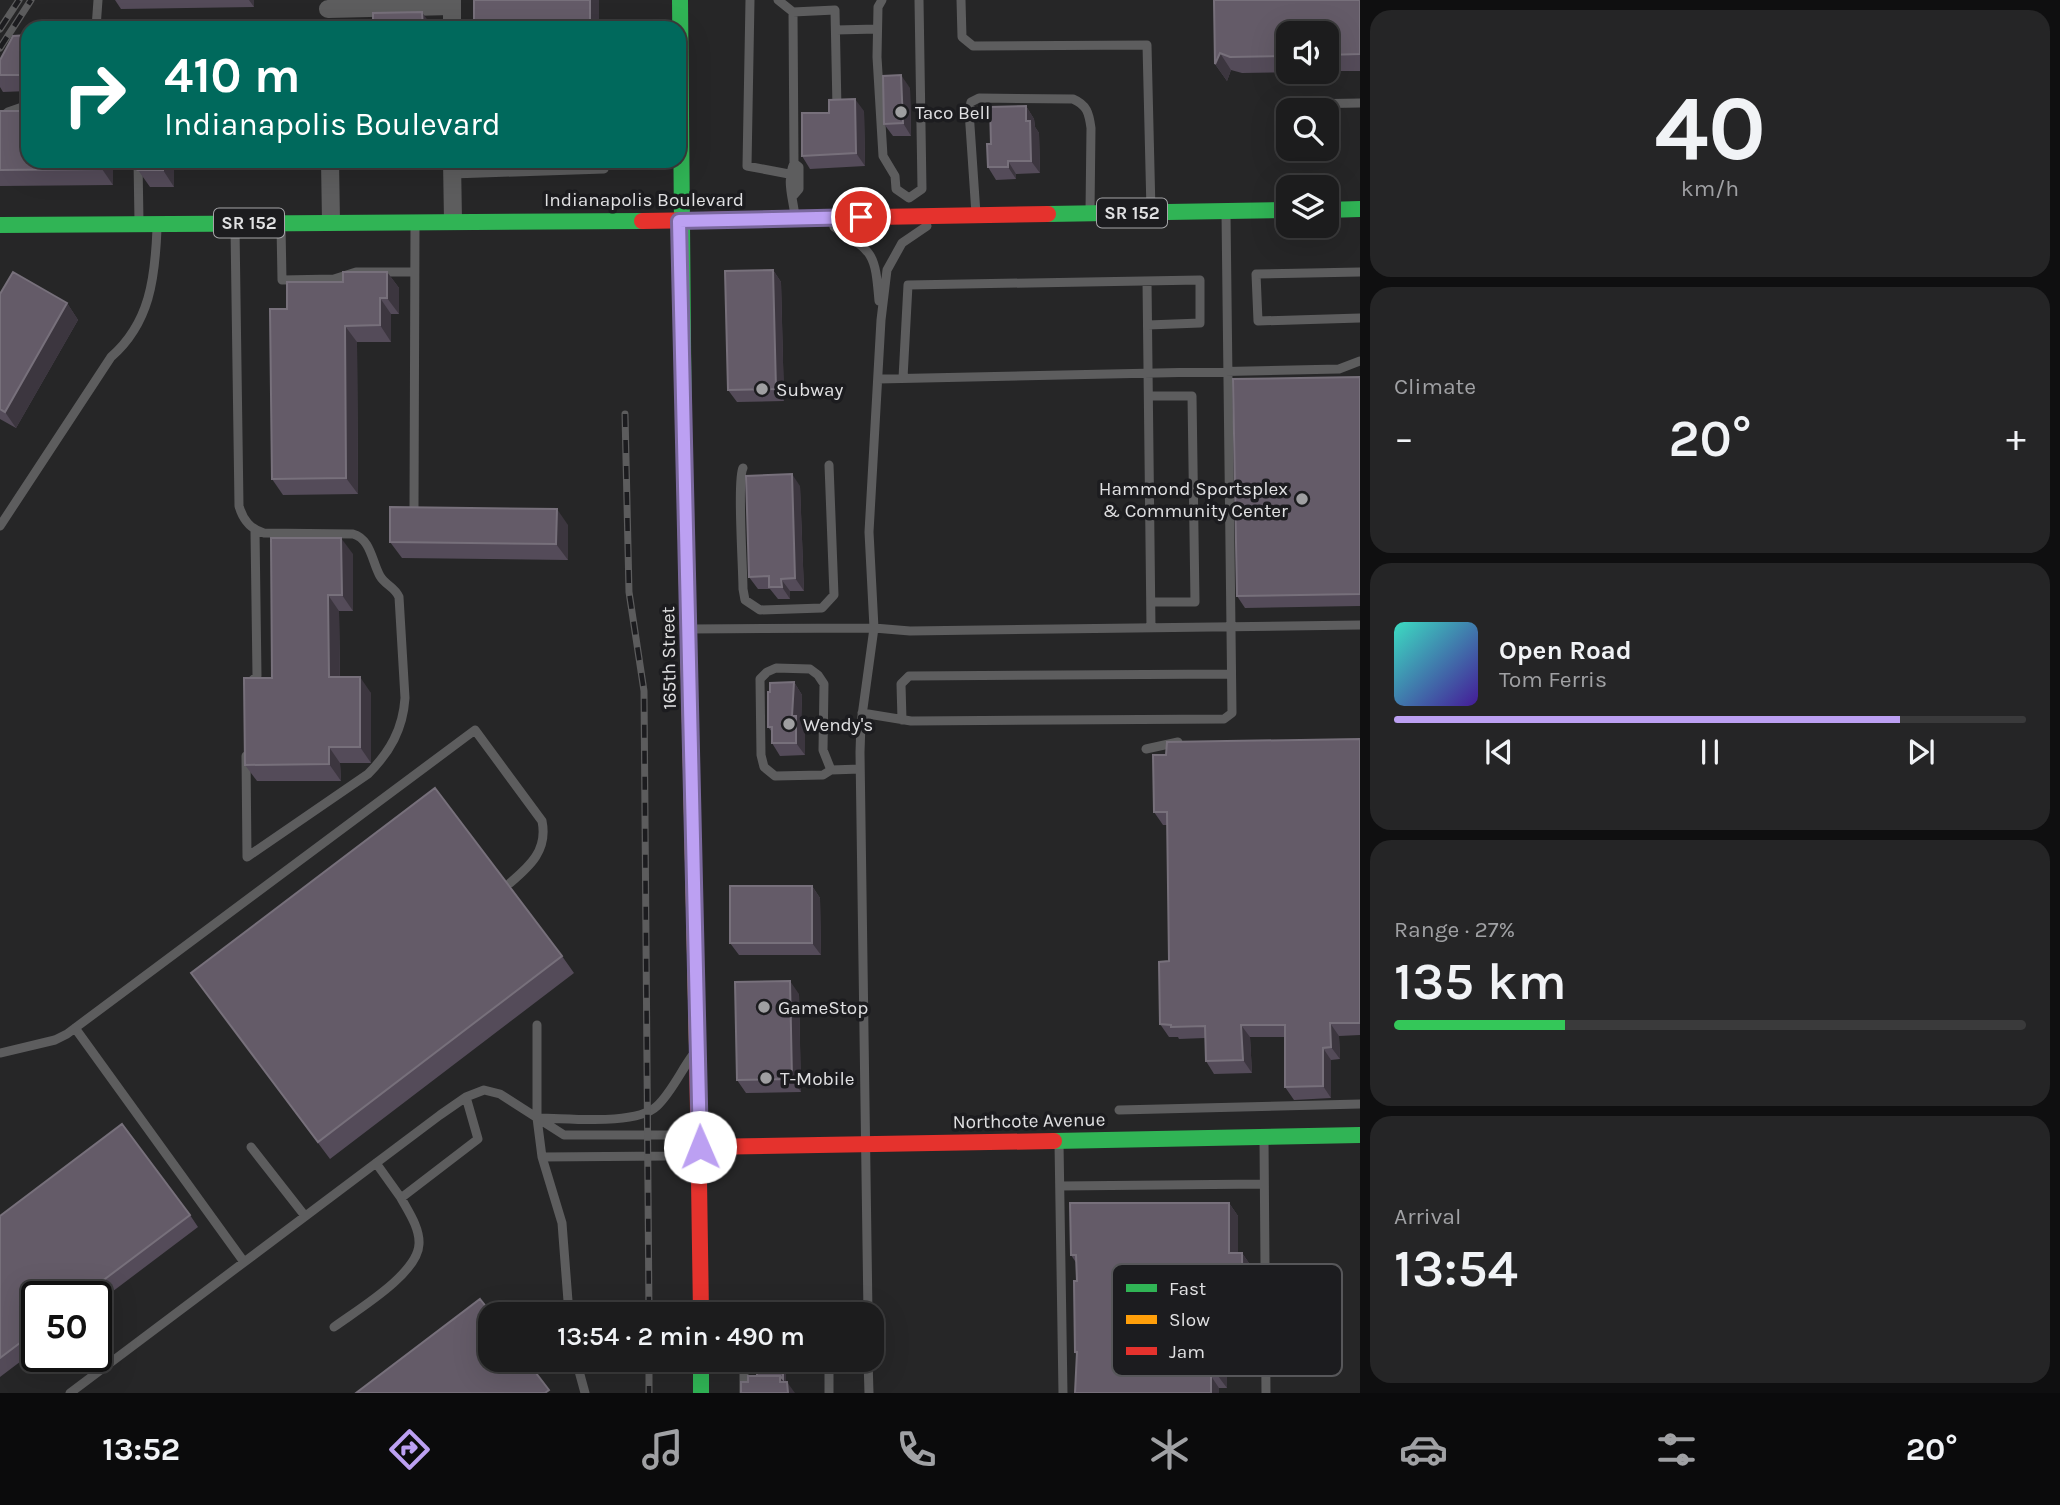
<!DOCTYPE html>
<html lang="en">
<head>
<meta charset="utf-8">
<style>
  body { margin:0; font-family:Karla,sans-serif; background:#252526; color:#f1f3f6; height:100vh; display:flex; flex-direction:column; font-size:26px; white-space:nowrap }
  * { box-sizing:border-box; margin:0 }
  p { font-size:23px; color:#a0a1a4 }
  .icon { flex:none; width:38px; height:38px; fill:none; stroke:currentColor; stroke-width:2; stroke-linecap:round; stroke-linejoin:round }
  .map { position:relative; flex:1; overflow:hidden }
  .details { display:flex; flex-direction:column; gap:10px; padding:10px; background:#0f0f10; width:700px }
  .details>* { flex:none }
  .banner { position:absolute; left:21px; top:21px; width:665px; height:147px; border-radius:21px; box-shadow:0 7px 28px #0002,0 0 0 2px #3a3a3b; background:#00695c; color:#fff; overflow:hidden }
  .tools { position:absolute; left:1276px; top:21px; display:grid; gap:14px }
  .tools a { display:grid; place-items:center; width:63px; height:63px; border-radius:14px; background:#1c1c1d; box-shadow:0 7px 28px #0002,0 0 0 2px #3a3a3b; font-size:35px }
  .speed { position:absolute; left:21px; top:1281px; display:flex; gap:14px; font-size:35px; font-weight:700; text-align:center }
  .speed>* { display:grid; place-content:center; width:91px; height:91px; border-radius:50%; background:#1c1c1d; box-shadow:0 7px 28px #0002,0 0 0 2px #3a3a3b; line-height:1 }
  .speed .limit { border:4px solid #111; border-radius:10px; background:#fff; color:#111 }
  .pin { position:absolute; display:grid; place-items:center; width:60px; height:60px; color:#fff; margin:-30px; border:4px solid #fff; border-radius:50%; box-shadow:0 2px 7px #0007 }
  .me { position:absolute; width:77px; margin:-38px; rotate:359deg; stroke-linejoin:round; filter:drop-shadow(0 0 5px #0008) }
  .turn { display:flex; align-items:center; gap:24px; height:147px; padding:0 28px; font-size:32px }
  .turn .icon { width:91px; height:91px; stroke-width:2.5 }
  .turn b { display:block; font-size:49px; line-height:60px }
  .big { font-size:52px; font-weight:600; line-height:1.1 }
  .details .tile { flex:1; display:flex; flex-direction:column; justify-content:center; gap:10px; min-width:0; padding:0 24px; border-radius:21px; background:#252526 }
  .details .dial { align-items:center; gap:0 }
  .dial b { font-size:91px; line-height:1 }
  .song { display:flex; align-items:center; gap:21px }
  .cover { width:84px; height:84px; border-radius:10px; background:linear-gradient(135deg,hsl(170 70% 55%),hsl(260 70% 35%)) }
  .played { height:7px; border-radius:4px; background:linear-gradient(90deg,#bca0f2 80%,#3a3a3b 80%) }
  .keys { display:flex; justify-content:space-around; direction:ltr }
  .heat { display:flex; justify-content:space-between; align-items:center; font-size:38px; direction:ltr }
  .charge { height:10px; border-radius:5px; background:linear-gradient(90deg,#34c759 27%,#3a3a3b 0) }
  .trip { position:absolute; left:478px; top:1302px; width:406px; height:70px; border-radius:21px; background:#1c1c1d; box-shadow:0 7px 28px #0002,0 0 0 2px #3a3a3b; font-weight:600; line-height:70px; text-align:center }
  .dock { display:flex; height:112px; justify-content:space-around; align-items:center; background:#0b0b0c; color:#a0a1a4 }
  .dock .icon { width:49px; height:49px }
  .dock .selected { color:#bca0f2 }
  .dock b { font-size:32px; color:#f1f3f6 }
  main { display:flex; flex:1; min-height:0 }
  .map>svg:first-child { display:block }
</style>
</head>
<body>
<main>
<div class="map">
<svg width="1360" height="1393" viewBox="0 0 1360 1393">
  <rect width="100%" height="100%" fill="#262627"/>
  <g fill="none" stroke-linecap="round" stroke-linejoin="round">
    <path stroke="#5d5d5e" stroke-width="9" d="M750 0 747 166 789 174
      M778 0 793 12 794 163C786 182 793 197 795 217
      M882 0 878 7 877 57 883 156 895 176 896 189 909 198
      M961 0 962 37 973 46 1147 45 1151 211
      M793 12 835 10 837 109
      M96 28 98 0
      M195 28 329 26
      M836 30 877 29
      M1302 104 1360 103
      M0 118 8 112 28 105
      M138 161 139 222
      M452 174 604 169
      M793 196 799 189V167L794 163
      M909 198 922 189 919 0
      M976 214 969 111 971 102 979 98 1073 99C1087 105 1089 113 1091 128L1090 211
      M281 226 282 280 334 279 356 272H414
      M834 227C874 252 875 253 879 301
      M235 228 239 506C243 520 250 529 264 533L353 534C371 539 372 562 380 576 385 585 395 587 399 597L405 698C403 729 390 752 368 774L247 857 246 756
      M1360 272 1256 274 1258 321 1360 318
      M1147 281 1151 628
      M903 378 908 285 1200 280V323L1148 325
      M878 379 1339 369 1360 361
      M1150 396H1192L1195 602H1151
      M743 468C737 479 743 569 743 589L745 600 760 610 822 608 834 595 829 465
      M414 507 415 226
      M0 526 111 357C150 323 155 278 157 229
      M690 629 874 628 910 631 1360 625
      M248 684 257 676 255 531
      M862 713 911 721 1224 719 1232 713 1226 213
      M902 720 901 684 909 676 1231 674
      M1146 749 1178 742
      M831 770 823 750 824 684 818 675 810 669 776 668 767 672 760 679 761 755 764 767 775 776 823 775 831 770 860 769
      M537 1025V1118L542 1157 562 1223 569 1314
      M75 1028 244 1262
      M0 1053 55 1040 67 1034 475 730 542 821C548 850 530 866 510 883
      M1119 1110 1360 1104
      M539 1118C568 1118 636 1126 657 1106 671 1093 681 1071 692 1056
      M1264 1139 1266 1393
      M1059 1143 1063 1393
      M251 1147 305 1216
      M542 1157 671 1156 698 1148
      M376 1163 401 1198 478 1139 466 1097
      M1060 1186 1264 1184
      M868 1314 860 752 861 723 874 628 869 532 881 320 887 270 902 243 927 226
      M334 1327C357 1310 418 1274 419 1244 420 1228 408 1211 401 1198
      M576 1360 585 1393
      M744 1360V1393
      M829 1360V1393
      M868 1360 869 1393
      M70 1393 440 1115 466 1097 484 1090 500 1094 564 1135H675L695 1145"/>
    <path stroke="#5d5d5e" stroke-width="18" d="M328 9 452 6
      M452 28V0
      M330 161 331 222
      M452 161 453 221"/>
    <path stroke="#30b455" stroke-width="16" d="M680 0 684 450
      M1326 210 1360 209
      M1048 214 1288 210
      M0 225 642 221
      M1054 1141 1360 1135
      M701 1360V1393"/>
    <path stroke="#ff9f0a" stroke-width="16" d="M684 450 697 1046"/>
    <path stroke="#e5322d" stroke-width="16" d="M642 221 1048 214
      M697 1046 701 1314
      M700 1147 1054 1141"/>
    <defs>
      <path id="rail" d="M0 29 19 0
        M0 48 31 0
        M625 414 629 592 644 691 649 1314
        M649 1360V1393"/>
    </defs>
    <use href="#rail" stroke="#5c5c5d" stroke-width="7"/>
    <use href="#rail" stroke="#1c1c1f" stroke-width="4.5" stroke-dasharray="13" stroke-linecap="butt"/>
  </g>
  <path fill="#544b59" d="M115 0H254V7L121 9Z
    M1214 0H1360V71H1326V33H1288V72H1314L1242 73 1231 70 1227 81 1215 64Z
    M28 35V91L3 92 0 87V60Z
    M910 88 911 136H893L884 124Z
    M1026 106 1034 119 1035 127 1039 133 1040 173 1016 174V179L996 180 988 167 991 144Z
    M0 111 113 161V185L0 186Z
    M864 111 865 166 810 169 802 156 829 113Z
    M174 161V187H150L138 170Z
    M773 270 781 282 784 401 737 402 728 390Z
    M387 272 399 288V314H391V342H357L358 494 283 495 272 479 287 309 343 282Z
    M0 294 67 303 78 320 16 428 0 419Z
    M1360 377V606L1245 608 1237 596Z
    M800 486 804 591H790V599H778L770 589H758L749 577Z
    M568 525V560L402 558 390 542Z
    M353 554V611H339L340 677 371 693V763H340L341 781H257L245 765 272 678Z
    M794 682 802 695 801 724 805 729V755L780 756 772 743V732L768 727 770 692Z
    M1360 739V1035L1339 1036 1340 1059 1331 1060V1098L1294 1100 1285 1087V1037H1250L1252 1073 1214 1074 1206 1061 1205 1038 1179 1039 1178 1037H1169L1160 1024 1169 961 1167 825H1163L1154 812 1166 755Z
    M812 886 820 898 821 955H739L730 943Z
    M562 956 574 973 330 1159 191 973Z
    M799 994 801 1092 746 1093 737 1080Z
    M1229 1203 1238 1216V1253H1242L1251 1266 1252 1361 1227 1362V1388H1219V1393H1075L1077 1356 1075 1352 1077 1264 1071 1255Z
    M190 1215 198 1227 96 1304V1297H37V1349L0 1377V1216Z"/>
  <path fill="#3c363f" d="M249 0H254V7Z
    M590 0H599V28H590Z
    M422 12 433 28H423Z
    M1220 53 1231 70 1227 81 1215 64Z
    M901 75 910 88 911 136 903 123Z
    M855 99 864 111 865 166 856 153Z
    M1026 106 1034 119 1035 127 1039 133 1040 173 1031 161 1026 121Z
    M102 161H113V185L102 169Z
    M163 161H174V187L163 170Z
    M1008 161 1016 174V179L1008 167Z
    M773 270 781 282 784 401 776 389Z
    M387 272 399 288V314L387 298Z
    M380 298 391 314V342L380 325Z
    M67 303 78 320 16 428 5 412Z
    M345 326 357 342 358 494 346 478Z
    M792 474 800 486 804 591 795 578Z
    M557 509 568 525V560L556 544Z
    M341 538 353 554V611L342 595Z
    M781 579 790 591V599L782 587Z
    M328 595 339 611 340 694 329 677Z
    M360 677 371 693V763L360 747Z
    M794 682 802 695 801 724 805 729V755L796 743 792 716Z
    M329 747 340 763 341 781 329 764Z
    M812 886 820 898 821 955 812 943Z
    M790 981 799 994 801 1092 792 1079Z
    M1330 1023 1339 1036 1340 1059 1331 1047Z
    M1241 1025 1250 1037 1252 1073 1243 1060Z
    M1323 1048 1331 1060V1098L1323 1086Z
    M1229 1203 1238 1216V1266L1229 1253Z
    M1242 1253 1251 1266 1252 1361 1243 1349Z
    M1218 1349 1227 1362V1388L1218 1376Z
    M783 1360H786V1384L787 1382 795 1393H788L780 1382Z
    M1211 1376 1219 1388V1393H1211Z"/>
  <path fill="#645b68" stroke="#77707b" stroke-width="2" d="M474 0H590V28H474Z
    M1214 0H1360V54L1326 55V33H1288V56L1230 57 1220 53 1215 64Z
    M422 12 423 28H373V13Z
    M28 35V75H0V60L13 36Z
    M901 75 903 123 884 124 883 76Z
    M855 99 856 153 802 156V113H829V100Z
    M1026 106V121H1030L1031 161H1008V167H988L987 144H991L990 107Z
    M0 111H28V161H102V169L0 170Z
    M141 161H163V170H138L141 165Z
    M773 270 776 389 728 390 725 271Z
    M13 272 67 303 5 412 0 409V294Z
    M343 272H387V298H380V325L345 326 346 478 272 479 270 309H287V282H343Z
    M1360 377V594L1237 596 1233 379Z
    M792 474 795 578 781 579 782 587H769V576L749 577 746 476Z
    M390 507 557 509 556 544 390 542Z
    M271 538H341L342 595H328L329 677H360V747H329V764L245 765 244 678H272Z
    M794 682 792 716H796V743H772V727H768V692H770V683Z
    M1360 739V1023H1330L1331 1047 1323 1048V1086L1285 1087V1025H1241L1243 1060 1206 1061 1205 1026 1171 1027V1025L1160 1024 1159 962 1169 961 1167 812H1154L1153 755H1166L1167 742Z
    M435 788 562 956 318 1142 191 973Z
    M730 886H812V943H730Z
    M790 981 792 1079 737 1080 735 982Z
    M122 1124 190 1215 81 1297H37V1330L0 1358V1216Z
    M1070 1203H1229V1253H1242L1243 1349H1218V1376H1211V1393H1075L1077 1352H1075L1074 1281H1077L1076 1255H1071Z
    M480 1299 492 1314H490V1360H526L549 1390 545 1393H356Z
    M757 1360H783V1379L780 1376H757Z
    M748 1376H780V1382H787L788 1393H741V1382H748Z"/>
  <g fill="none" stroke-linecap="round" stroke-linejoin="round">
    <defs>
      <path id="route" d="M700 1147 679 221 861 217"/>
    </defs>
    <use href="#route" stroke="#7a689d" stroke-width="18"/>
    <use href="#route" stroke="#bca0f2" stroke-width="12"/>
  </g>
  <g fill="#9f9fa1" stroke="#1c1c1f" stroke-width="2.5">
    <circle cx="901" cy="112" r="7"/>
    <circle cx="762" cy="389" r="7"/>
    <circle cx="1302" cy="499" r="7"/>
    <circle cx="789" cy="724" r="7"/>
    <circle cx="764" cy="1007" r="7"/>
    <circle cx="766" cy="1078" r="7"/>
  </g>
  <g text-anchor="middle" stroke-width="7" stroke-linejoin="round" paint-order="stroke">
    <g fill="#1c1c1f" stroke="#a5a5a8" stroke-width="2">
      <rect x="1097" y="198.5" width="70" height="29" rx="5"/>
      <rect x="214" y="208.5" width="70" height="29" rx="5"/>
    </g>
    <g font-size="18" font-weight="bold" fill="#e0e0e2">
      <text x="1132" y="219">SR 152</text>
      <text x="249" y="229">SR 152</text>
    </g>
    <g font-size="19" fill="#e0e0e2" stroke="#1c1c1f" text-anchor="start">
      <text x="915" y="119">Taco Bell</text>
      <text x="776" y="396">Subway</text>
      <text x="1288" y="495" text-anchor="end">Hammond Sportsplex<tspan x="1288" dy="22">&amp; Community Center</tspan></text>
      <text x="803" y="731">Wendy's</text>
      <text x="778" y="1014">GameStop</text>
      <text x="780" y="1085">T-Mobile</text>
    </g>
    <g font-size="19" fill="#e0e0e2" stroke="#1c1c1f">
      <text x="644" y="206">Indianapolis Boulevard</text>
      <text transform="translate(668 658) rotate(-91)" y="7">165th Street</text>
      <text transform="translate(1029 1120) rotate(-1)" y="7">Northcote Avenue</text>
    </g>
  </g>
  <rect x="1112" y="1264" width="230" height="112" rx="10" fill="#1c1c1f" stroke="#57575a" stroke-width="2"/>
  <rect x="1126" y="1284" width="31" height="8" fill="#30b455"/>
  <rect x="1126" y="1315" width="31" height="9" fill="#ff9f0a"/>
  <rect x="1126" y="1347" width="31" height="8" fill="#e5322d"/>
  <g font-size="19" fill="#e0e0e2">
    <text x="1169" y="1295">Fast</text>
    <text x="1169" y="1326">Slow</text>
    <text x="1169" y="1358">Jam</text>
  </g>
</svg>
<div class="tools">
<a><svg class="icon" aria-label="sound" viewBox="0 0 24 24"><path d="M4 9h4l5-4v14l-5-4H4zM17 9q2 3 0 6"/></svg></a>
<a><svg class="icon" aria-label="search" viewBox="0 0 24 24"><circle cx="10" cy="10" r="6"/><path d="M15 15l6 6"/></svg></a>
<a><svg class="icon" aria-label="layers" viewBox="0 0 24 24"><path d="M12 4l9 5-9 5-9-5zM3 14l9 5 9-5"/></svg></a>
</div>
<div class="speed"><div class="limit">50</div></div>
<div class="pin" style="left:861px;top:217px;background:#d93025"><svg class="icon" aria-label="arrive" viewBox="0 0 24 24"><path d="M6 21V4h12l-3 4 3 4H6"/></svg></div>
<svg class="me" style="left:700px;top:1147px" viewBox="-20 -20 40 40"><circle r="19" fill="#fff"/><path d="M0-13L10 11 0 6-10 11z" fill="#bca0f2"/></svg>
<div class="trip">13:54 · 2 min · 490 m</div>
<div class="banner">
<div class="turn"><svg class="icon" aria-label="right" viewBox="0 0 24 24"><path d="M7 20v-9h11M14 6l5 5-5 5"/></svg><div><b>410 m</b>Indianapolis Boulevard</div></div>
</div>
</div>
<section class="details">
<div class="tile dial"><b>40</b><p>km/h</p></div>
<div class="tile"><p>Climate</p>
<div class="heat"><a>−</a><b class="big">20°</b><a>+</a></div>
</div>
<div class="tile">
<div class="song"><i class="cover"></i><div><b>Open Road</b><p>Tom Ferris</p></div></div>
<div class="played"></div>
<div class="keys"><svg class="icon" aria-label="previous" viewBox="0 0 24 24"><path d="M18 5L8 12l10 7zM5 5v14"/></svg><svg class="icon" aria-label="pause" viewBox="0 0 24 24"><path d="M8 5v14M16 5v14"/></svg><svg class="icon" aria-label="next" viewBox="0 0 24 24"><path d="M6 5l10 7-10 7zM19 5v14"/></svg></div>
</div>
<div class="tile"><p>Range · 27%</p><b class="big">135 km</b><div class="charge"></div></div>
<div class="tile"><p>Arrival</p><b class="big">13:54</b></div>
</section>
</main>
<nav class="dock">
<b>13:52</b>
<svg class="icon selected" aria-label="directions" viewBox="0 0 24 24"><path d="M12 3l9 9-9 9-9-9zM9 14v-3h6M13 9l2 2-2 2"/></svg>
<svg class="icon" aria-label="music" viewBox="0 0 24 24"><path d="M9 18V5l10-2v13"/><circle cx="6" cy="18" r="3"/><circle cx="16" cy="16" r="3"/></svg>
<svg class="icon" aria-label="phone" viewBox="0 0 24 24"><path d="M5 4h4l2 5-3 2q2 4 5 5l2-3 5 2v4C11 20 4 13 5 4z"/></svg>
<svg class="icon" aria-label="climate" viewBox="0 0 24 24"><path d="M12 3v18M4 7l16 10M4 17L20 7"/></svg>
<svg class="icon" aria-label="car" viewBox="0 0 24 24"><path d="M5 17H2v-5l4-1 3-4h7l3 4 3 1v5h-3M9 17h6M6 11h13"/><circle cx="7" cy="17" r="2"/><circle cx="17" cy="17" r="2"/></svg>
<svg class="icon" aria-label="filters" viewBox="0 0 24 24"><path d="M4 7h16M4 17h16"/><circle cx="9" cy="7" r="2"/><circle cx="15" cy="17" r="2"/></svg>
<b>20°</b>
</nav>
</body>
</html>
